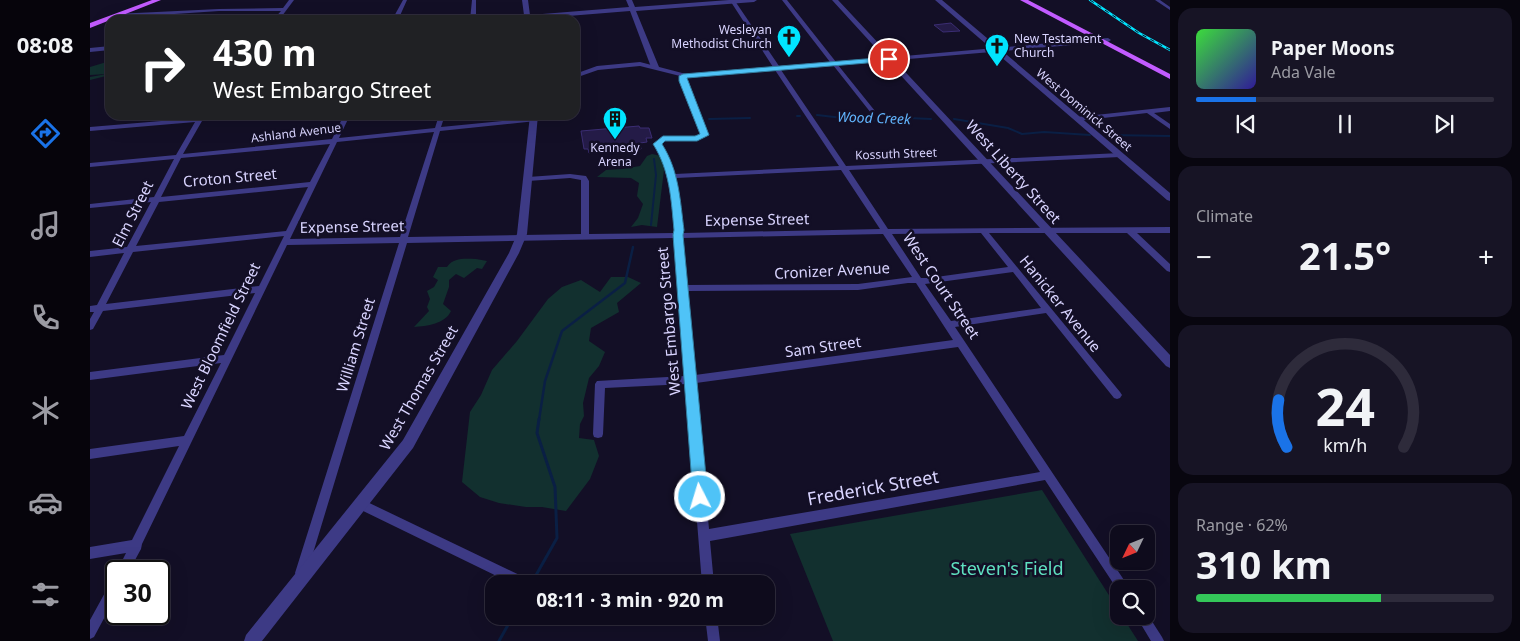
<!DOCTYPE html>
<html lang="en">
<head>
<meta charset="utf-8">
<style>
  body { margin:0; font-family:"Noto Sans",sans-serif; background:#171425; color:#f1f3f6; height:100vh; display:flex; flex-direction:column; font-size:19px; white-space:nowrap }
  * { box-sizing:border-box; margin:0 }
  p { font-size:16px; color:#9b9ba3 }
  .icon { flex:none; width:28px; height:28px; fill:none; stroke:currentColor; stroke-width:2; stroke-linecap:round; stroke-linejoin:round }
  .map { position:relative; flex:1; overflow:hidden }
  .details { display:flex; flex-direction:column; gap:8px; padding:8px; background:#08060f; width:350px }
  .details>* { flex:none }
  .top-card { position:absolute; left:15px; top:15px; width:475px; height:105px; border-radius:15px; box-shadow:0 5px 20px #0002,0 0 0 1px #2e2b3b; background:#202124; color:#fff; overflow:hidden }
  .needle { width:32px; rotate:227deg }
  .tools { position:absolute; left:1020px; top:525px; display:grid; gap:10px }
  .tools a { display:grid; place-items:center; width:45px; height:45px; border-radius:10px; background:#0e0b1c; box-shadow:0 5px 20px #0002,0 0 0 1px #2e2b3b; font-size:25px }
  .speed { position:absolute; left:15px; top:560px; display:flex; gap:10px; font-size:25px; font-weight:700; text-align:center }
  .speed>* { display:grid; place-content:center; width:65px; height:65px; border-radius:50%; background:#0e0b1c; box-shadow:0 5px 20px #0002,0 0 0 1px #2e2b3b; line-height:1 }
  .speed .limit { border:2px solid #111; border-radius:8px; background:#fff; color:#111 }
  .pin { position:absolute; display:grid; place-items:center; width:42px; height:42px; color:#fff; margin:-21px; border:2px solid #fff; border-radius:50%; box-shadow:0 1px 5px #0007 }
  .me { position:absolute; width:55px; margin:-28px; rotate:355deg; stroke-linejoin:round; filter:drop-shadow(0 0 4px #0008) }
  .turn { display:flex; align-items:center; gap:18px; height:105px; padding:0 25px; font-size:22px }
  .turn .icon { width:65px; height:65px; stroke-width:2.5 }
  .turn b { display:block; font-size:35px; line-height:42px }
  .big { font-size:38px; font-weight:700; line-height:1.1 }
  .details .tile { flex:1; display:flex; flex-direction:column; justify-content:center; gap:8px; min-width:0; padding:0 18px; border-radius:15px; background:#171425 }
  .details .dial { align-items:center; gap:0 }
  .dial svg { height:130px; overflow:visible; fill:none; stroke:#2e2b3b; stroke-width:7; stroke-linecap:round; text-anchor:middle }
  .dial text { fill:#f1f3f6; stroke:none }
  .song { display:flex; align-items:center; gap:15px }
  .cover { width:60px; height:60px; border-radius:8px; background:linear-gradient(135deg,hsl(120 70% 55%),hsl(250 70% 35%)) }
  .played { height:5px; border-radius:2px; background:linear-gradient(90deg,#1a73e8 20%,#2e2b3b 20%) }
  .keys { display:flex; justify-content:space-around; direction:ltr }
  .heat { display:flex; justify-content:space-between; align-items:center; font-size:28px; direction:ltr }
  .charge { height:8px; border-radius:4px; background:linear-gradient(90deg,#34c759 62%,#2e2b3b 0) }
  .trip { position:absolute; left:395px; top:575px; width:290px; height:50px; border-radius:15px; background:#0e0b1c; box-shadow:0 5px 20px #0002,0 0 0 1px #2e2b3b; font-weight:700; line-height:50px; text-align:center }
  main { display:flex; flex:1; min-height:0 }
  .tab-bar { display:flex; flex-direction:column; width:90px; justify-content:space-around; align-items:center; background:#06040b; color:#9b9ba3 }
  .tab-bar .icon { width:35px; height:35px }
  .tab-bar .on { color:#1a73e8 }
  .tab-bar b { font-size:22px; color:#f1f3f6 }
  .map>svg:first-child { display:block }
</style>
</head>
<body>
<main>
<nav class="tab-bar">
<b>08:08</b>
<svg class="icon on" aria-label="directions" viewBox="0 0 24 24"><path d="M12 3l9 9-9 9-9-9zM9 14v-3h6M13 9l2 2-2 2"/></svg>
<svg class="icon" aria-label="music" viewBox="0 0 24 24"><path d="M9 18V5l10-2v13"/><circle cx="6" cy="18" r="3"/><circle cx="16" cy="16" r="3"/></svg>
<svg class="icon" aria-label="phone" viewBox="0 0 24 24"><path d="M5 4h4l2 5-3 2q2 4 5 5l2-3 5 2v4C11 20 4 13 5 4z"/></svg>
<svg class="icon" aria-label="climate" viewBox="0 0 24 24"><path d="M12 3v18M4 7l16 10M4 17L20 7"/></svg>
<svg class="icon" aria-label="car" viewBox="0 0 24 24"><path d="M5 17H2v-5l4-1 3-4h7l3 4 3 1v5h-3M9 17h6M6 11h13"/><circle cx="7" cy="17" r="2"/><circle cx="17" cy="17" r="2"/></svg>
<svg class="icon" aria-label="filters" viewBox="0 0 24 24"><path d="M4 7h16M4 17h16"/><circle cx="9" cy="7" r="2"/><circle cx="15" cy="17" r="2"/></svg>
</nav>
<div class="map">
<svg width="1080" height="641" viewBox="0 0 1080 641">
  <rect width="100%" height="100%" fill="#130f26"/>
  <path fill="#12302f" d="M20 61V75L0 80V77L17 74 0 75V67Z
    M562 154 571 156 574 170 567 227 552 225 541 227 548 218 553 204 547 196 549 183 541 178 507 177 516 170 532 169 550 166 557 156Z
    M386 259 397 261 392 269 387 268 374 278 366 274 359 280V287L353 304 361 311C355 324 337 326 324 327L339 311 337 307 340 299 337 291 344 287 348 280 343 277 348 267H357C364 257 375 259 386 259Z
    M521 277H538L551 283 527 303 529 312 501 328 499 341 515 352 509 366 499 378 493 403 494 416 490 424 489 438 504 440 509 456 500 479 476 511 452 507H436L409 503 390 497 372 482 380 412 391 395 402 370 427 341 458 299 472 287 491 280 510 292Z
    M952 490 1029 611V616H1032L1048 641H743L700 534Z"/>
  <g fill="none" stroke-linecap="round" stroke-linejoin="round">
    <path stroke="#0a1f44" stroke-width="2" d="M727 115 779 121 819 118 841 119
      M707 116H710
      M619 119 660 118
      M864 119 918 128 932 134 954 132 1000 135
      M1018 135 1080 136
      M561 225 566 175 564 159"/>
    <path stroke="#0a1f44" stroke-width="2.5" d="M449 420 455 381 472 331 535 283 543 247"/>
    <path stroke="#0a1f44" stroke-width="3" d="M441 584 467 538 465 487 447 433 449 419
      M409 641 423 616"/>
  </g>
  <path fill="#241b47" stroke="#3b2d73" d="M861 23 870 31 853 32 844 25Z
    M549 126 550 128H559L562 138H556L557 142 550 143 551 149 528 151 527 147 513 148 514 152 499 153 498 149H494L491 131Z"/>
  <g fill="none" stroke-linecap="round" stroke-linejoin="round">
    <path fill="#3d3a85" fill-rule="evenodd" d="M199 0H204L189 20H183L191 11H129L25 18 22 16 25 14 129 9 193 8Z
      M313 0H317L308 20H302Z
      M382 0H386V20H380Z
      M692 0H697L746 62 1018 38 1021 40 1018 42 748 65 785 111V113H781L743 65 691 70 756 166 1030 153 1033 155 1030 157 759 170 798 229 1080 227V233H1047L1080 264V272L1077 271 1037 233H899L1030 392 1032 395 1030 398 1027 399 1024 398 956 313 865 327 1040 589H1029V592L955 480 620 541 624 584H612L596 384 515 388 513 434 512 437 508 438 504 437 503 434 505 384 507 381 595 376 584 238 317 243 217 573 215 577 211 579 207 577 205 573 309 243 197 245 52 544 51 549 39 571H27L36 553 0 559V547L42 540 89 446 0 459V449L94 436 131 363 0 380V372L134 355 165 293 13 311 3 329 0 330V319L4 312H0V306L7 305 34 253 0 257V251L37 247 61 202 0 208V204L64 197 84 159 0 167V163L86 155 105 122 0 131V127L107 118 109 115H115L114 117 160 115 157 117 112 121 93 154 242 139 254 115H260L249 138 345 128 349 115H355L351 127 444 118 447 120 446 121 350 131 318 237 491 234V180L480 178 438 181 434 179 438 177 480 174 496 176 499 181V234L585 233 578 169 565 144 571 137 573 136H606L611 134 590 81V76L550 66 508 70 485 78V74L507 66 550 62 596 74 683 67 641 2 643 1H645L689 66 740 62ZM685 70 749 166 585 174 584 169 571 144 575 140H607L618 135 596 81V78ZM344 132 310 237 200 239 247 142ZM240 144 220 182 71 197 91 158ZM751 170 790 229 592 233 586 178ZM218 187 196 231 46 246 69 202ZM891 233 918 267 839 278H831L802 234ZM793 234 822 277 768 284 596 285 592 238ZM194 236 169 286 16 304 43 252ZM923 272 951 308 861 321 835 284ZM818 283H826L863 340 605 375 597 291 768 290ZM868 347 950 472 619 529 606 383Z
      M1065 0H1070L1080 7V10Z
      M1080 107V111L1064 113 1080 124V129L1057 113 987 121 984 119 987 117Z
      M271 499 440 580 442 584H423L267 508 266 504 267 500Z
      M26 578V596L4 637 0 639V620L22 580Z
      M1056 612 1072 637 1074 641H1061L1046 616H1056Z
      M615 616H627L630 641H618Z"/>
    <path fill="#3d3a85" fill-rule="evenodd" d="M432 0H438L440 15 539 7 536 0H542L545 7 639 0H667L664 2 546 11 569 67 565 69 561 67 540 11 441 19V20H392L395 18 434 15Z
      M742 0H748L1080 355V368L1076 366Z
      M845 0H852L1080 193V201L1077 200Z
      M20 46V50L0 52V48Z
      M440 115H448L437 234 429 253 323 448 172 641H154L156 635 313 440 419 253 427 234Z"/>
    <path fill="#c25bff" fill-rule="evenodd" d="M62 0H71L0 28V23Z
      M930 0H938L1080 74V79Z"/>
    <defs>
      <path id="rail" d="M1000 0 1049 33 1080 50"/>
    </defs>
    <use href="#rail" stroke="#00e5ff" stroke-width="2.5"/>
    <use href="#rail" stroke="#130f26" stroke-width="1" stroke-dasharray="4.5" stroke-linecap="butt"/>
  </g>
  <path fill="#4fc3f7" stroke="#337fa1" d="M799 57 801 58V61L597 78 619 135 607 141H575L572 144C589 171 590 199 594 230L593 235 618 497 616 502 610 504 605 502 603 497 583 235 584 230C581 199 580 171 563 144L573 136H605L610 134 589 81V76L593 74Z"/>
  <defs>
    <symbol id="church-pin" viewBox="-11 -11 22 30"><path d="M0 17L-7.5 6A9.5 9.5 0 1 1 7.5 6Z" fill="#00e5ff" stroke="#130f26"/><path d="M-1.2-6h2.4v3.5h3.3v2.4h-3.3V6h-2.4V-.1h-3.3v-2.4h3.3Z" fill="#111"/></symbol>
    <symbol id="building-pin" viewBox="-11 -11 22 30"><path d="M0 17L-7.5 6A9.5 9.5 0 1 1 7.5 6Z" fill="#00e5ff" stroke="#130f26"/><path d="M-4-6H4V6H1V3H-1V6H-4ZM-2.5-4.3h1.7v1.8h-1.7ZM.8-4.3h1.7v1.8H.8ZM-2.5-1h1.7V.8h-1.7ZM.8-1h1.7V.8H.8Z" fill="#111"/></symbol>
  </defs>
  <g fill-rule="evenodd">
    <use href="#church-pin" x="685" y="23" width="28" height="38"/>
    <use href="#church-pin" x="893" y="32" width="28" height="38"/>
    <use href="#building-pin" x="511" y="105" width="28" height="38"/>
  </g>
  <g text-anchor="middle" stroke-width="5" stroke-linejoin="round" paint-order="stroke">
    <g font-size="12" fill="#d9d4ff" stroke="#130f26" text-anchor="end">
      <text x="682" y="34">Wesleyan<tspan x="682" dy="14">Methodist Church</tspan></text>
      <text x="924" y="43" text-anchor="start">New Testament<tspan x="924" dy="14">Church</tspan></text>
      <text x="525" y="152" text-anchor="middle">Kennedy<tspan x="525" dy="14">Arena</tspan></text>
    </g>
    <g font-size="12" fill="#d9d4ff" stroke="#130f26">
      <text transform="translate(994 110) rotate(40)" y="4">West Dominick Street</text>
      <text transform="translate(206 133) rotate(-7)" y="4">Ashland Avenue</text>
      <text transform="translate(806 154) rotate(-2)" y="4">Kossuth Street</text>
    </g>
    <g font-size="14" font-style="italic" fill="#62b6ff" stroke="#130f26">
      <text transform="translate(784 118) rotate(2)" y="5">Wood Creek</text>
    </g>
    <g font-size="15" fill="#d9d4ff" stroke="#130f26">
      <text transform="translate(923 172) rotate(48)" y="5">West Liberty Street</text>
      <text transform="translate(140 178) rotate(-5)" y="5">Croton Street</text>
      <text transform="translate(43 214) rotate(-63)" y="5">Elm Street</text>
      <text transform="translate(667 220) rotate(-1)" y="5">Expense Street</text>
      <text transform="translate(262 227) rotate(-1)" y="5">Expense Street</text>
      <text transform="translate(742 271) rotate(-3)" y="5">Cronizer Avenue</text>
      <text transform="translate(851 286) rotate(56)" y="5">West Court Street</text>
      <text transform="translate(970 304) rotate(51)" y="5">Hanicker Avenue</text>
      <text transform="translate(579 321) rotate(-95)" y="5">West Embargo Street</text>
      <text transform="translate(131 336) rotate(-64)" y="5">West Bloomfield Street</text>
      <text transform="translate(266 345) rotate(-73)" y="5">William Street</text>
      <text transform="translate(733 347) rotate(-8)" y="5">Sam Street</text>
      <text transform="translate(329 388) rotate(-60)" y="5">West Thomas Street</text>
    </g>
    <g font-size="18" fill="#d9d4ff" stroke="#130f26">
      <text transform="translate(783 488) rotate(-10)" y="6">Frederick Street</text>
    </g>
    <g font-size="18" fill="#5fe0c0" stroke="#130f26">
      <text x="917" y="575">Steven's Field</text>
    </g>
  </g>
</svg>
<div class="tools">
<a><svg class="needle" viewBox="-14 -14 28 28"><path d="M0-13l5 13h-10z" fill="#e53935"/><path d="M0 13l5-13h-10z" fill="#9b9ba3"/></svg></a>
<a><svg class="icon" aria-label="search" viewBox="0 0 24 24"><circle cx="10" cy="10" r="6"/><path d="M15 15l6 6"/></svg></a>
</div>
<div class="speed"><div class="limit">30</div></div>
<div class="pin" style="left:799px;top:59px;background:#d93025"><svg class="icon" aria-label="arrive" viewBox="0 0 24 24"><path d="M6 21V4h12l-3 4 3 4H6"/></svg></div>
<svg class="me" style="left:610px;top:497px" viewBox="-20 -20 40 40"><circle r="17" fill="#4fc3f7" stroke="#fff" stroke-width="3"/><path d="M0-11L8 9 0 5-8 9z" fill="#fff"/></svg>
<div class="trip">08:11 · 3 min · 920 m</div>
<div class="top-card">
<div class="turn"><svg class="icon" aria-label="right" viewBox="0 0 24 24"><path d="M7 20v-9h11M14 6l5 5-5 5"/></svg><div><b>430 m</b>West Embargo Street</div></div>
</div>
</div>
<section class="details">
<div class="tile">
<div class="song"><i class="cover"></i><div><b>Paper Moons</b><p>Ada Vale</p></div></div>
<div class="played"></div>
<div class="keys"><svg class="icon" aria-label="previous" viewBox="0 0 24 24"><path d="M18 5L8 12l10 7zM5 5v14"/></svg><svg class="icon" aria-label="pause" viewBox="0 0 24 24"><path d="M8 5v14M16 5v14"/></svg><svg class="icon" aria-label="next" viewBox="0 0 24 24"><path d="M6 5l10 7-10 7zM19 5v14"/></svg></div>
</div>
<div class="tile"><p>Climate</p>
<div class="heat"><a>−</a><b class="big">21.5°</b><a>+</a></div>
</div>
<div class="tile dial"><svg viewBox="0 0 100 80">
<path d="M14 69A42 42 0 1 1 86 69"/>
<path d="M14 69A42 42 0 0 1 9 40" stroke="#1a73e8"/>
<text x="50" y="56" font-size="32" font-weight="700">24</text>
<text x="50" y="72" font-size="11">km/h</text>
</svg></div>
<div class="tile"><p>Range · 62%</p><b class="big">310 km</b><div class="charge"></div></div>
</section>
</main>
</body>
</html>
